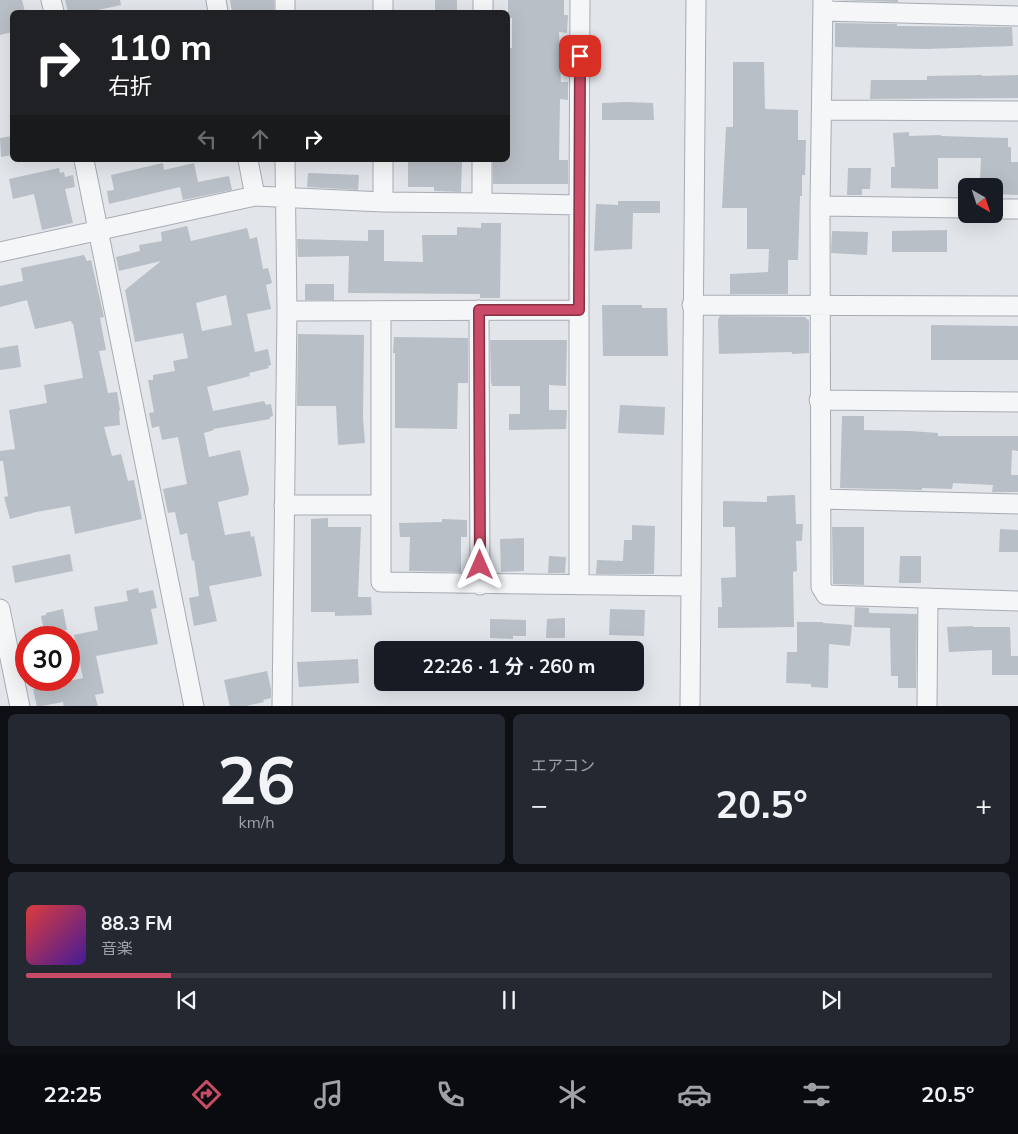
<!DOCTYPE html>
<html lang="ja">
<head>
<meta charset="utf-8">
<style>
  body { margin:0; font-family:Mulish,"Noto Sans JP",sans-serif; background:#242831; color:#f1f3f6; height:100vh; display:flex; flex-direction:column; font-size:19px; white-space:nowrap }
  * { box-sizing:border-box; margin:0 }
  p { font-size:16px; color:#9ea1a6 }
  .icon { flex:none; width:28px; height:28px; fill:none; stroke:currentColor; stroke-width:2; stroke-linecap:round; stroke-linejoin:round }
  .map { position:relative; height:706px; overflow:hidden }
  .panel { display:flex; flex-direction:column; gap:8px; padding:8px; background:#0d0f14; flex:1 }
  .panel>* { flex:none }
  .guide { position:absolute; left:10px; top:10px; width:500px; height:152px; border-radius:8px; box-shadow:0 5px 20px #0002; background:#202124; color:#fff; overflow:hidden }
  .needle { width:32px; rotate:141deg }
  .tools { position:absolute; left:958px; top:178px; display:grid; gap:10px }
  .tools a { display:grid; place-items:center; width:45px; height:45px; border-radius:8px; background:#171b24; box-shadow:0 5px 20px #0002; font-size:25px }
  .speed { position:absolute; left:15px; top:626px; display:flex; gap:10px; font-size:25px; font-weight:700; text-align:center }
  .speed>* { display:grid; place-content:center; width:65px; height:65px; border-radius:50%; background:#171b24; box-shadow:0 5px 20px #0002; line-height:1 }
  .speed .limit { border:8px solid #d22; background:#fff; color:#111 }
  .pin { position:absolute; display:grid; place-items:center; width:42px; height:42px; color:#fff; margin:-21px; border-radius:10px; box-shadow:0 2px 8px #0006 }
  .me { position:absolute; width:55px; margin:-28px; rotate:0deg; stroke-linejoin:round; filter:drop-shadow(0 0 4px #0008) }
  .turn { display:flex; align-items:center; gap:18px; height:105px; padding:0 15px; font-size:22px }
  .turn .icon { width:65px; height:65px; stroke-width:2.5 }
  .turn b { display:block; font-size:35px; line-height:42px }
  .lanes { display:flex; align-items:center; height:48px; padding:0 15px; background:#0003; justify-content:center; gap:25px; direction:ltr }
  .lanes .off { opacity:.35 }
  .big { font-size:38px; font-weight:700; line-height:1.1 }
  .panel .widget { flex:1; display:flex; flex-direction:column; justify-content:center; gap:8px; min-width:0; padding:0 18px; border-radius:8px; background:#242831 }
  .panel .dial { align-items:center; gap:0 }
  .dial b { font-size:65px; line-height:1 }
  .song { display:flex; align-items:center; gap:15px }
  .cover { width:60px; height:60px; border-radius:8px; background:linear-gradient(135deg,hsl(0 70% 55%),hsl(260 70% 35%)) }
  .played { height:5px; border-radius:2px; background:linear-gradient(90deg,#ca4b67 15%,#363941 15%) }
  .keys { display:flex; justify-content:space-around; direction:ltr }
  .heat { display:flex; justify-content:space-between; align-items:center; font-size:28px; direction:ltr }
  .panel .tiles { flex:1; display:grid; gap:8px; grid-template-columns:1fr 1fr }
  .widget:last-child { grid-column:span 2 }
  .trip { position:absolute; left:374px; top:641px; width:270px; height:50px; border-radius:8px; background:#171b24; box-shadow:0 5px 20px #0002; font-weight:700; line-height:50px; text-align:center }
  .tab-bar { display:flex; height:80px; justify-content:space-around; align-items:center; background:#090b0e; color:#9ea1a6 }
  .tab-bar .icon { width:35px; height:35px }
  .tab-bar .active { color:#ca4b67 }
  .tab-bar b { font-size:22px; color:#f1f3f6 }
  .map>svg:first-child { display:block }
</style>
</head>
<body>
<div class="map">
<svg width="1018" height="707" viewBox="0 0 1018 707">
  <rect width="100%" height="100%" fill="#e2e5ea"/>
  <path fill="#b9bfc6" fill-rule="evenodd" d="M0 0H22L25 12H12V32L0 35Z
    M65 0H120L121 5 89 12H68Z
    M230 0H274V10L260 12H232Z
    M435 0H457V12H435Z
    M508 0H564V15H568L567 33 559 32 561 82H568V100L560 99 559 160H568V184H493V160H508V48H512V18H508Z
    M835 0H898V2Z
    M835 23 897 24V26L1012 27 1013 46 926 49 835 47Z
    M733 62H764L765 109 798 110V140H806L805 175H802V196H800L798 260H788V294H730V274L768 272 769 249H747V208H722L726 127H733Z
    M982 75V76L1018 75V98L870 99 871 80H927V76Z
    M627 102 653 103 654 120H602V103Z
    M909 132V136L941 135V136L1008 138V147H1011V162H1018V195L994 194V186H982L983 179H980L981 158H938V189L891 188V167H895L893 133Z
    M12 136V155L1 157 0 138Z
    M408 160H462L461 192 434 191V187H408Z
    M163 163 164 170 194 163 198 182 229 176 232 190 183 200 180 187 109 204 107 191 114 190 111 175Z
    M59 168 60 173 64 172 65 177 73 175 75 187 65 189 73 223 42 230 34 194 13 199 9 179Z
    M848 168H871L870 189H862V195H847Z
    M308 173 359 175 358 190 307 187Z
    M618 201H660V213H633L632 249 594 251 596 204 618 205Z
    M481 223H501L500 298H480V294L348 293 349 256 298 257 297 239 368 241V230H384V261L423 262 422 235H457V227L481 228Z
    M187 226 191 241 247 228 250 239 257 237 263 269 268 268 272 283 266 285 271 309 247 314 255 352 268 349 271 365 268 366 269 368 249 373 250 376 207 387 213 411 264 401 266 405 271 404 273 416 270 417V419L213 429 214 430 204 433 209 457 240 450 249 489 248 495 218 502 225 535 250 531 251 537 254 536 262 576 209 586 217 621 194 626 189 598 199 596 194 560 192 561 187 533 180 535 175 512 168 513 163 489 187 484 178 437 162 440 159 426 152 428 149 413 154 412 148 380H153V375L175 371 173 361 188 358 183 333 135 342 125 290 161 261 119 271 116 257 140 251 139 245 162 241 161 232ZM226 295 232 325 202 331 196 303Z
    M947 230V252H892V231Z
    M832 231 868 232 867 255 831 253Z
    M84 255 87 261 91 260 104 317 100 318 106 350 99 351 108 393 117 392 120 410 119 411 120 425 104 427 112 456 121 454 128 481 134 480 142 519 75 534 70 506 36 512 10 519 4 497 8 496 3 461H0V451L15 449 9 410 47 403 44 385 83 378 73 323 72 324 71 321 35 329 27 300 0 307V286L23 281 21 268Z
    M305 284H334V300H305Z
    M602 305H642V308H667L668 356H603Z
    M720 316 805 317 809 321V353L792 354V352L719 354 718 319Z
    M931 325 1018 326V360H931Z
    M298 334 364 335 363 418 365 443 338 445 336 406H297Z
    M394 337 468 338V383H458L457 429 395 428V353H393Z
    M490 340H567L566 386 549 385V410H567L566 429 509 430V414H520V386H492V384L491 383Z
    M18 345 21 367 0 370V348Z
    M620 405 665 407 664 435 618 433Z
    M842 416H864V430L910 431 938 433V436H1018V451L1012 450 1011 475H1018V492H992L993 485 953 483 952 489 922 488V490L840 488Z
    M795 495 796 524H803L802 541H796L797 571 793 572 794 627 718 628V607H722L721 578 736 577 735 527H723V501L767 502V496Z
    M328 518V527H361L358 597H371L372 615 335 616V612H311V519Z
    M442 519 467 520V537H461V572L409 571 410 537H400L399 523 442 522Z
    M632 525 655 526 654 574H596L597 560 623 561 624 540H632Z
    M832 527H864V585L833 584Z
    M1000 529 1018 530V552H999Z
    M524 538V571L501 572 500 539Z
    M70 554 73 571 15 583 12 566Z
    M549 556 566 557 565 573H548Z
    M900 556H921V583H899Z
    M138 588 139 593 153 590 157 608 151 609 158 644 96 656 104 693 95 695 98 707H64L63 702 37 707 33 689 83 678 74 635 98 630 94 607 128 601 126 591Z
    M855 607 869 608V613L917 614 916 688H898V676H891L890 628 854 627Z
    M63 609 67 630 45 635 41 616 46 615V613Z
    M610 609 645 610 644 636 609 635Z
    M565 618V638H546L547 619Z
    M490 619 526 620V636H513V639L490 638Z
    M797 622H823V623L852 625 850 646 829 644 828 688 811 687V684L786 683 787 652H797Z
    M973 626V627H1010L1011 656H1018V675H992V650L949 652 947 627Z
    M358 659 359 683 299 687 297 662Z
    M267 671 271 689V698L263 700 264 702 242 707H230L224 680Z"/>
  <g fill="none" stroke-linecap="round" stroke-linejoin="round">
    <defs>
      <path id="minor" d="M51 0 54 12
        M216 0 218 12
        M383 0V12
        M823 0 820 206 821 587 826 595 1018 601
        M823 11 1018 16
        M285 12V0
        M483 12V0
        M823 110 1018 111
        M84 160 194 707
        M248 160 255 196
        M383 160V202
        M482 203 579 205
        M820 206 966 208
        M994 209H1018
        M0 252 255 196 383 202 482 203V160
        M692 305 1018 306
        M479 310 480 585
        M287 311 579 310
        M381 311V582L691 586
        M819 400 1018 402
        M821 499 1018 504
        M284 505H381
        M579 585V205L580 0
        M0 609 20 707
        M282 707 287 311 285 160
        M690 707 696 0
        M927 707 928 598"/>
    </defs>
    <use href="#minor" stroke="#a7acb4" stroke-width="21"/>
    <use href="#minor" stroke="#f4f6f8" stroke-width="19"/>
  </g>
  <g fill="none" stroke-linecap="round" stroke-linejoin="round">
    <defs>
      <path id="route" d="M480 565 479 310H579L580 56"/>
    </defs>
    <use href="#route" stroke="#833143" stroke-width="12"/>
    <use href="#route" stroke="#ca4b67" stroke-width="9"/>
  </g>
</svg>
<div class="tools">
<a><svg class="needle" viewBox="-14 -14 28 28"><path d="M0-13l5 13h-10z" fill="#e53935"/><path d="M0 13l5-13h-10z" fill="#9ea1a6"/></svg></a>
</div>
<div class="speed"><div class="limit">30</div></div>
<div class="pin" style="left:580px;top:56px;background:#d93025"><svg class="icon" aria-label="arrive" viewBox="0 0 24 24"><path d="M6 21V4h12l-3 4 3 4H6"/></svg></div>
<svg class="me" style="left:480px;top:565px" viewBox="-20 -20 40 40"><path d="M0-17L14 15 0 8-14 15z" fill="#ca4b67" stroke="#fff" stroke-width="4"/></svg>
<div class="trip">22:26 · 1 分 · 260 m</div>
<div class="guide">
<div class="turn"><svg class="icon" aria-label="right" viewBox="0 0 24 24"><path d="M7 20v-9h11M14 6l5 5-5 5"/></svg><div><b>110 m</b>右折</div></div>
<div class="lanes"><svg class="icon off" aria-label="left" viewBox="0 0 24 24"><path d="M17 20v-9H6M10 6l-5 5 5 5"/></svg><svg class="icon off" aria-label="ahead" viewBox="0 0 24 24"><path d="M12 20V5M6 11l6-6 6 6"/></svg><svg class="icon" aria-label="right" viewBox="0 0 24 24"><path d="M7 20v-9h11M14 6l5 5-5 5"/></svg></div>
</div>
</div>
<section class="panel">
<div class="tiles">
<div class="widget dial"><b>26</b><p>km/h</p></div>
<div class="widget"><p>エアコン</p>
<div class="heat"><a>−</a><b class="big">20.5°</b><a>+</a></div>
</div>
<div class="widget">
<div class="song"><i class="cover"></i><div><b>88.3 FM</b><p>音楽</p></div></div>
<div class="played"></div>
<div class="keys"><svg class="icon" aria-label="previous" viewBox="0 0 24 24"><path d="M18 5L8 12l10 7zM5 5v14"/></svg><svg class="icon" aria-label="pause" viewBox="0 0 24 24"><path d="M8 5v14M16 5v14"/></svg><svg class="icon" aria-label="next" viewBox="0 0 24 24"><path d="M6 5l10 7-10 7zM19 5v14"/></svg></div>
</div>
</div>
</section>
<nav class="tab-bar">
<b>22:25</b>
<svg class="icon active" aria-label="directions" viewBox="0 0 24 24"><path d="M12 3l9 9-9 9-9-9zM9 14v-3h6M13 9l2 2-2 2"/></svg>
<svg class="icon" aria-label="music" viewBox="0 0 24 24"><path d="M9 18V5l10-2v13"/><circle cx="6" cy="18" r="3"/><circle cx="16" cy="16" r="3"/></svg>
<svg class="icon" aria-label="phone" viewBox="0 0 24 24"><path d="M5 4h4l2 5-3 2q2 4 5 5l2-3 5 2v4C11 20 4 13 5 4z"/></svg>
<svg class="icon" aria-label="climate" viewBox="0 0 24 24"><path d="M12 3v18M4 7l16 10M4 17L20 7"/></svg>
<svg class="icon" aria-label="car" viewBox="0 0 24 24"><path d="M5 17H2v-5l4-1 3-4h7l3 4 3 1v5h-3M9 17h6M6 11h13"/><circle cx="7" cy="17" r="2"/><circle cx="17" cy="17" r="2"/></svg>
<svg class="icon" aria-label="filters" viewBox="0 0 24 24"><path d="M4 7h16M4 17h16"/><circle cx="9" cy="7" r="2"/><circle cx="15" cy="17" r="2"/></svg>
<b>20.5°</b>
</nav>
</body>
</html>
